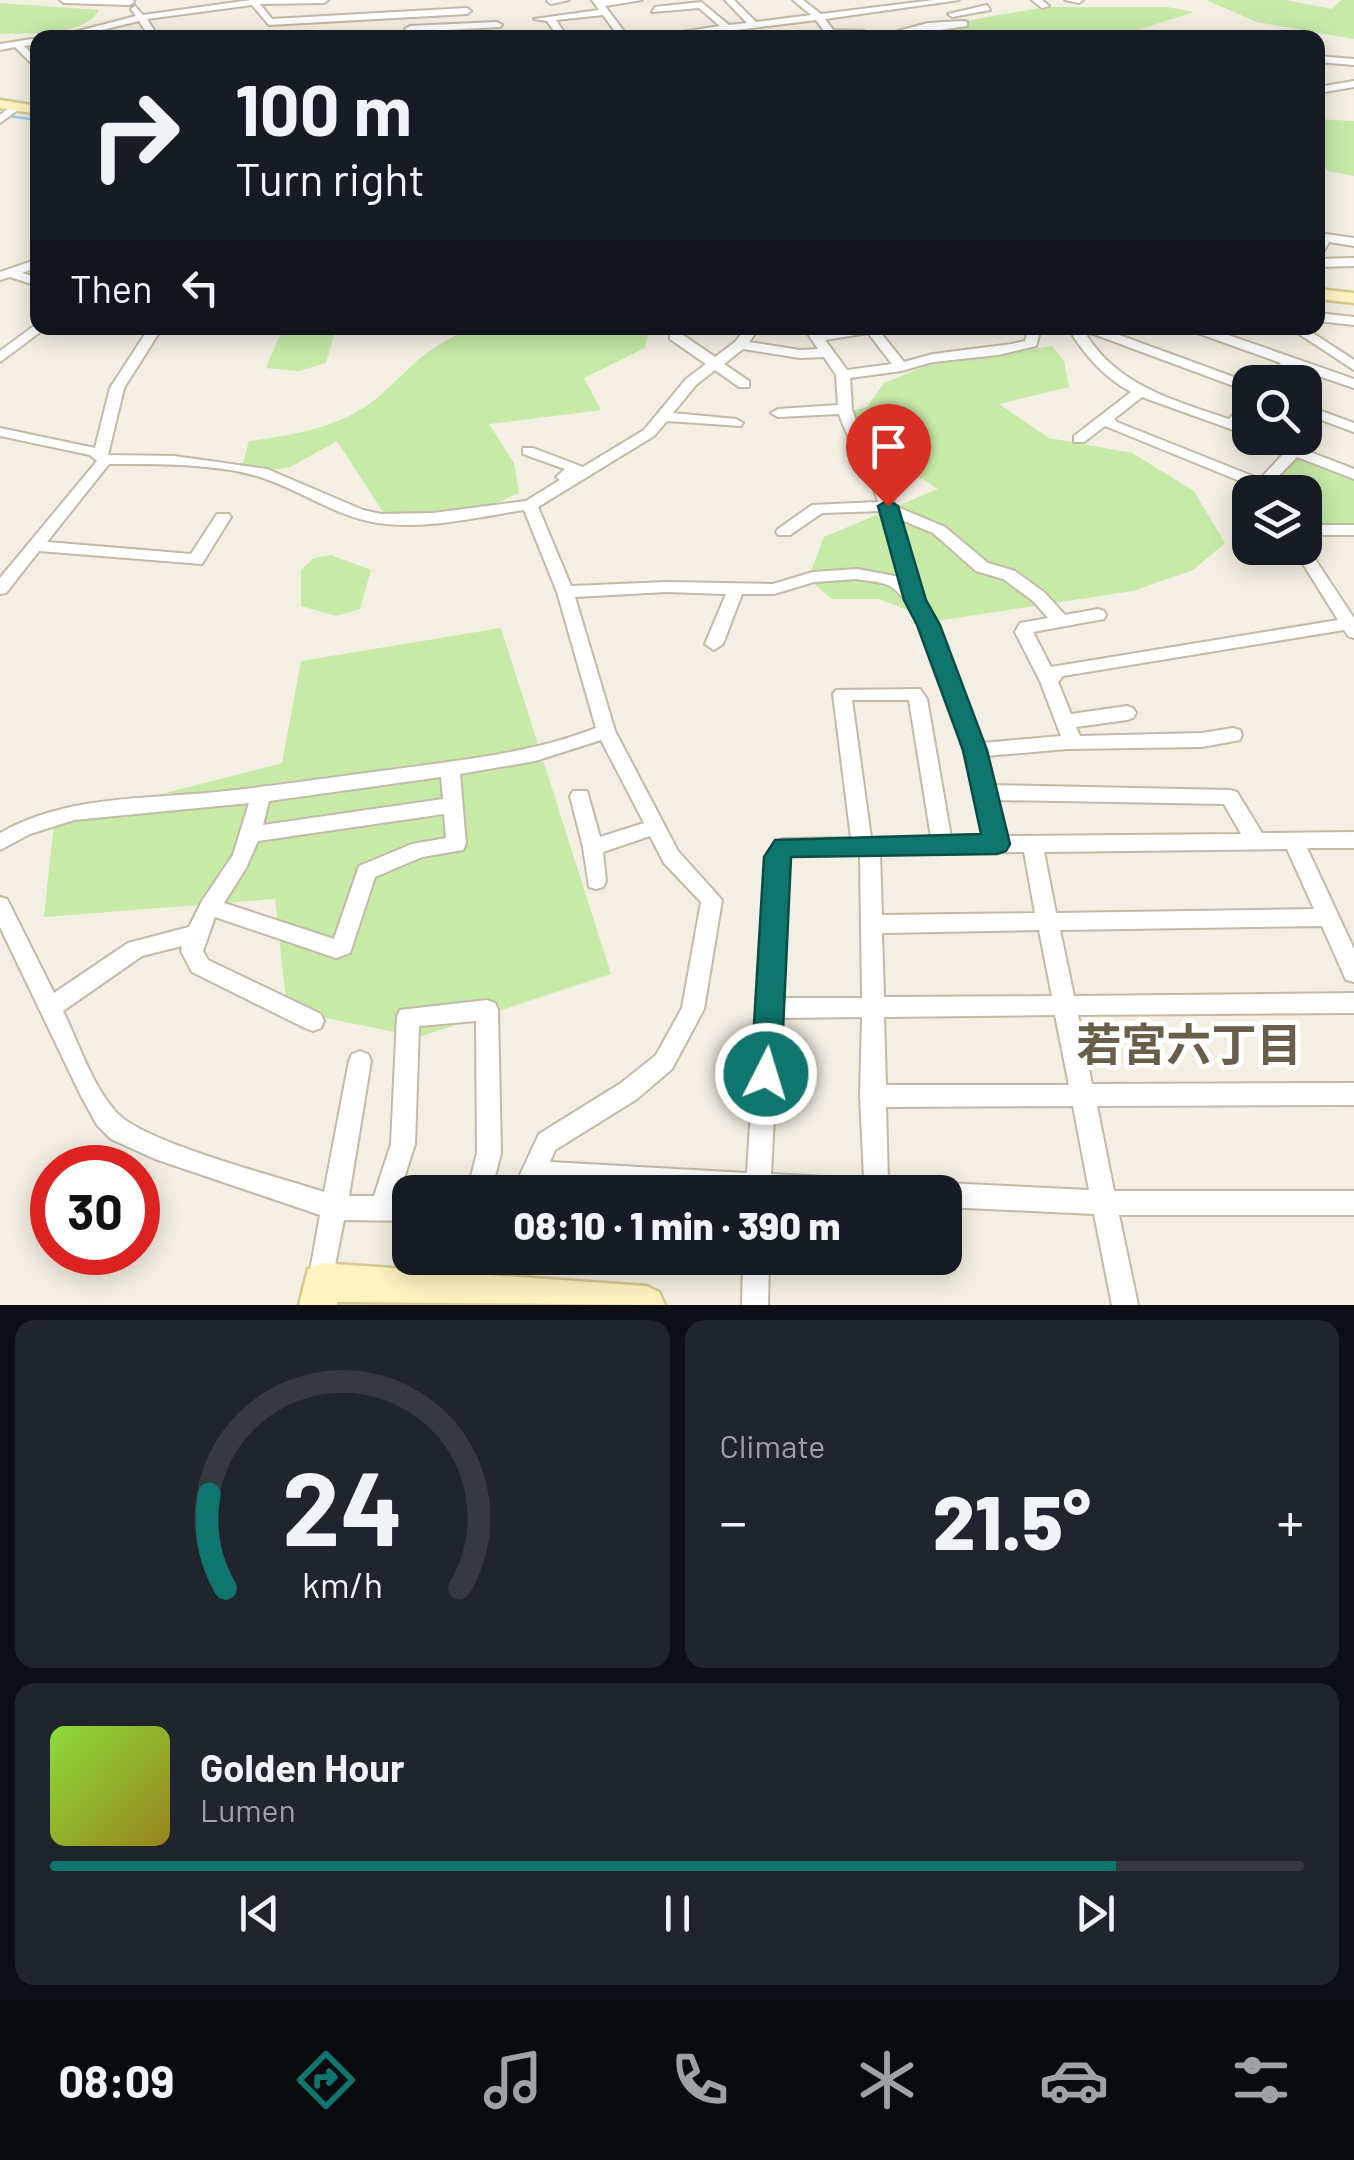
<!DOCTYPE html>
<html lang="en">
<head>
<meta charset="utf-8">
<style>
  body { margin:0; font-family:Barlow,"Noto Sans JP",sans-serif; background:#20242c; color:#f1f3f6; height:100vh; display:flex; flex-direction:column; font-size:38px; white-space:nowrap }
  * { box-sizing:border-box; margin:0 }
  p { font-size:32px; color:#9ea1a6 }
  .icon { flex:none; width:55px; height:55px; fill:none; stroke:currentColor; stroke-width:2; stroke-linecap:round; stroke-linejoin:round }
  .map { position:relative; height:1305px; overflow:hidden }
  .panel { display:flex; flex-direction:column; gap:15px; padding:15px; background:#0d0f14; flex:1 }
  .panel>* { flex:none }
  .banner { position:absolute; left:30px; top:30px; width:1295px; height:305px; border-radius:20px; box-shadow:0 5px 25px #0003; background:#171b24; color:#f1f3f6; overflow:hidden }
  .fabs { position:absolute; left:1232px; top:365px; display:grid; gap:20px }
  .fabs a { display:grid; place-items:center; width:90px; height:90px; border-radius:20px; background:#171b24; box-shadow:0 5px 25px #0003; font-size:50px }
  .speed { position:absolute; left:30px; top:1145px; display:flex; gap:20px; font-size:50px; font-weight:700; text-align:center }
  .speed>* { display:grid; place-content:center; width:130px; height:130px; border-radius:50%; background:#171b24; box-shadow:0 5px 25px #0003; line-height:1 }
  .speed .limit { border:15px solid #d22; background:#fff; color:#111 }
  .pin { position:absolute; display:grid; place-items:center; width:85px; height:85px; color:#fff; margin:-102px -42px; border-radius:50% 50% 50% 0; rotate:-45deg; box-shadow:0 0 10px #0007 }
  .pin .icon { rotate:45deg }
  .me { position:absolute; width:110px; margin:-55px; rotate:5deg; stroke-linejoin:round; filter:drop-shadow(0 0 8px #0008) }
  .turn { display:flex; align-items:center; gap:35px; height:210px; padding:0 40px; font-size:45px }
  .turn .icon { width:130px; height:130px; stroke-width:2.5 }
  .turn b { display:block; font-size:70px; line-height:85px }
  .then { display:flex; align-items:center; height:95px; padding:0 40px; background:#0003; gap:20px; font-size:38px }
  .big { font-size:75px; font-weight:800; line-height:1.1 }
  .panel .widget { flex:1; display:flex; flex-direction:column; justify-content:center; gap:15px; min-width:0; padding:0 35px; border-radius:20px; background:#20242c }
  .panel .dial { align-items:center; gap:0 }
  .dial svg { height:260px; overflow:visible; fill:none; stroke:#363941; stroke-width:7; stroke-linecap:round; text-anchor:middle }
  .dial text { fill:#f1f3f6; stroke:none }
  .song { display:flex; align-items:center; gap:30px }
  .cover { width:120px; height:120px; border-radius:15px; background:linear-gradient(135deg,hsl(90 70% 55%),hsl(50 70% 35%)) }
  .played { height:10px; border-radius:5px; background:linear-gradient(90deg,#0f766e 85%,#363941 85%) }
  .keys { display:flex; justify-content:space-around; direction:ltr }
  .heat { display:flex; justify-content:space-between; align-items:center; font-size:55px; direction:ltr }
  .panel .tiles { flex:1; display:grid; gap:15px; grid-template-columns:1fr 1fr }
  .widget:last-child { grid-column:span 2 }
  .trip { position:absolute; left:392px; top:1175px; width:570px; height:100px; border-radius:20px; background:#171b24; box-shadow:0 5px 25px #0003; font-weight:800; line-height:100px; text-align:center }
  .menu { display:flex; height:160px; justify-content:space-around; align-items:center; background:#090b0e; color:#9ea1a6 }
  .menu .icon { width:70px; height:70px }
  .menu .on { color:#0f766e }
  .menu b { font-size:45px; color:#f1f3f6 }
  .map>svg:first-child { display:block }
</style>
</head>
<body>
<div class="map">
<svg width="1354" height="1305" viewBox="0 0 1354 1305">
  <rect width="100%" height="100%" fill="#f3efe2"/>
  <path fill="#c7eaa7" d="M1206 0H1286L1332 9 1341 0H1354V39L1257 22Z
    M0 3 99 10C83 38 28 32 0 34Z
    M1045 7H1167L1194 12 1137 30 1076 37H953L945 30 966 21Z
    M1318 119 1354 121V176L1328 171 1318 157Z
    M283 328H336L326 363 299 371 266 368Z
    M457 328H650L645 348 584 378 601 410 489 424 514 463 519 493C468 517 439 521 383 512L337 441 290 467 240 475 249 441C294 435 339 428 376 399 408 372 416 355 457 335Z
    M1052 346 1064 361 1069 387 999 404 1049 438 1132 453 1194 491 1225 543 1193 570 1133 591 936 621 879 599H832L808 579 824 537 938 489 887 456 847 412 867 407 884 383 928 365Z
    M1297 457 1354 477V526H1305V492H1272L1270 483Z
    M331 555 371 570 360 609 336 616 301 606V570L314 558Z
    M501 628 611 974 419 1037 287 1010 275 899 44 917 54 822 282 763 301 661Z"/>
  <g fill="none" stroke-linecap="round" stroke-linejoin="round">
    <path stroke="#99c8f5" stroke-width="2.5" d="M0 115 38 120"/>
    <defs>
      <path id="street" d="M60 0H133L134 2 130 5 64 3Z
        M251 0H328L324 3 260 4 272 19 467 8 471 11 467 14 269 25 252 5 147 19 159 38H150L139 21 69 38H51L136 16 131 9 135 6 143 15Z
        M569 0 551 4 547 1V0Z
        M592 0H642L605 6 629 38H620L603 15 556 20 568 38H559L547 21 534 19 599 10Z
        M725 0H734L756 22 811 15 793 0H803L821 14 934 0H959L825 19 833 30 864 31 866 33 829 38 816 20 674 38H643L720 26 699 8 652 12 655 7 701 2 729 25 747 23Z
        M1032 0H1042L1049 6 1042 8Z
        M1065 0H1083L1079 3Z
        M987 5 990 10 952 17 948 14Z
        M964 21 967 22V26C936 30 904 38 872 38L928 23Z
        M497 22 502 25 500 27 410 32 405 29 410 26Z
        M38 38V44L24 46 37 59V63H31L15 47 0 50V44Z
        M1318 56 1354 59V65L1318 62Z
        M1354 81V87L1318 93V87Z
        M13 105 22 107 0 123V115Z
        M1326 234 1354 238V246L1329 242 1322 254 1318 255V242Z
        M1354 258V266L1318 267V259Z
        M38 259V267L22 273 38 278V286L10 277 0 280V272Z
        M1318 313 1354 317V325L1318 321Z
        M38 323V328H44L43 330 0 362V351Z
        M149 328H162L124 388 108 455 174 456 267 469 363 510 381 514 433 513 526 501 560 480 556 477 565 469 523 454V448H533L583 467 644 430 686 379 706 364 670 339V333H680L715 357 735 342 746 328H759L749 342 800 350 818 349 804 328H816L820 332 877 328 904 362 933 354 1012 344 1025 341 1029 328H1041L1036 346 998 355 933 362 901 371 850 378 852 409 862 440 886 475 895 506 945 527 988 563 1015 571 1045 593 1065 615 1098 609 1104 611 1106 615 1104 619 1033 632 1051 667 1338 620 1293 548H1305V544L1354 618V638L1348 636 1344 630 1063 676 1058 682 1071 714 1127 706 1133 708 1136 713 1133 718 1127 720 1076 727 1080 736 1202 733 1233 728 1240 730 1242 735 1240 740 1202 747 1067 749 986 756 993 785 1230 790 1237 792 1262 833 1354 832V848H1307L1354 949V982L1346 980 1322 926 1060 930 1074 996 1354 993V1013L1078 1015 1092 1084 1354 1083V1105L1097 1106 1114 1191H1354V1215H1119L1138 1305H1112L1094 1214 945 1207V1192H934L936 1187 945 1183 1089 1190 1073 1106 886 1107 888 1180 901 1184 904 1192H679L540 1185 536 1192H512L539 1134 621 1083 656 1055 682 1008 701 902 664 863 650 836 603 852 606 881 603 887 596 889 589 887 583 847 570 796 573 791H587L600 837 644 823 601 740 535 761 460 774 466 844 463 850 422 857 375 877 350 953 336 958 215 917 203 951 208 960 321 1014 324 1021 321 1028 313 1031 305 1028 192 972 181 951 182 946 142 956 63 1011C79 1044 92 1086 117 1113 145 1143 279 1177 324 1192L349 1061 352 1054 360 1051 368 1054 371 1061 349 1196H374L391 1144 397 1017 400 1010 487 1000 495 1003 498 1010 501 1153 491 1192H467L477 1153 476 1021 419 1026 415 1144 398 1197H410V1221L344 1220 330 1291 321 1295 312 1291 308 1282 320 1215 155 1159 111 1139 97 1125 81 1096 0 927V897L7 899 54 993 128 943 189 927 202 901 233 855 249 803 74 820 30 834 0 850V833C64 797 136 799 207 793 270 787 333 777 396 769 463 760 532 753 596 728L557 592 524 510C478 517 425 530 378 523 337 517 302 491 263 478 219 463 156 464 109 464L47 542 191 554 217 514H229L231 517 202 564 39 551 6 593 0 594V578L97 461 90 455 0 436V428L95 448 110 388ZM868 333 892 364 847 370 825 340ZM743 349 800 358 824 357 836 375 838 405 778 409 771 413 778 417 839 414C850 446 869 469 878 502L812 505 778 529 776 532 778 535H790L822 513 881 511 900 577 857 569 813 572 773 584 666 582 571 586 538 507 654 436 667 421 741 426 743 423 736 419 673 413 696 385 715 370 739 387H749V381L724 364ZM899 519 933 533 976 571 1003 579 1033 601 1048 618 1020 623 1015 632 1040 681 1061 736 982 743 937 625 923 600ZM857 579C866 581 879 581 888 585 930 604 974 789 985 837H951L927 699 920 689 836 690 833 694 851 838 784 839 777 841 767 857 747 1173 550 1162 555 1150 637 1099 672 1069 704 1009 722 900 678 851 615 731 575 597 666 592 726 594 705 644 714 650 723 644 742 594H774L814 582ZM852 700H909L931 837 871 838ZM441 777 443 799 263 825 269 801ZM996 800 1224 804 1241 834 1005 836ZM444 814 446 838 412 844 359 866 334 939 224 903 246 868 258 841ZM1287 849 1314 909 1056 913 1044 852ZM1024 852 1035 913 882 915 880 854ZM860 854 862 998H780L787 858 790 855ZM1039 930 1052 996 884 997 882 933ZM1055 1015 1069 1085H886L884 1017ZM862 1017 860 1096 864 1179 771 1174 779 1018Z
        M1078 328H1100L1250 383V392L1088 332 1087 336C1119 386 1175 401 1229 419L1245 402 1250 401V414L1241 424 1250 427V436L1142 397 1114 419 1117 422 1260 479 1285 452 1257 441 1255 438H1274L1354 469V479L1297 457 1270 485 1274 492H1260L1257 488 1105 426 1084 442H1074V436L1131 392C1106 378 1089 360 1073 336Z
        M1191 328H1208L1354 379V388L1292 367 1277 382H1263L1281 363 1192 331Z
        M1290 328H1305L1354 360V370Z
        M1305 405 1354 423V432L1305 414Z
        M1305 525H1354V535H1305Z
        M743 1258H769L768 1305H742Z"/>
      <path id="secondary" d="M0 100 38 106V114L0 108Z
        M1318 289 1354 293V303L1318 299Z
        M321 1263 646 1286 659 1292 665 1305 337 1302V1305H299L308 1269Z"/>
    </defs>
    <use href="#street" stroke="#c1baa7" stroke-width="4"/>
    <use href="#secondary" stroke="#d6c88e" stroke-width="5"/>
    <use href="#street" fill="#fff" fill-rule="evenodd"/>
    <use href="#secondary" fill="#fff4c0" fill-rule="evenodd"/>
  </g>
  <path fill="#0f766e" stroke="#0a4d48" stroke-width="2.5" d="M888 500 898 506 926 600 940 625 987 750 1010 844 1006 851 997 854 791 857 781 1074 777 1083 766 1087 756 1083 751 1074 764 857 775 840 981 834 963 750 917 625 904 600 878 506Z"/>
  <g text-anchor="middle" stroke-width="10" stroke-linejoin="round" paint-order="stroke">
    <g font-size="45" font-weight="bold" fill="#685e49" stroke="#fff">
      <text x="1189" y="1061">若宮六丁目</text>
    </g>
  </g>
</svg>
<div class="fabs">
<a><svg class="icon" aria-label="search" viewBox="0 0 24 24"><circle cx="10" cy="10" r="6"/><path d="M15 15l6 6"/></svg></a>
<a><svg class="icon" aria-label="layers" viewBox="0 0 24 24"><path d="M12 4l9 5-9 5-9-5zM3 14l9 5 9-5"/></svg></a>
</div>
<div class="speed"><div class="limit">30</div></div>
<div class="pin" style="left:888px;top:506px;background:#d93025"><svg class="icon" aria-label="arrive" viewBox="0 0 24 24"><path d="M6 21V4h12l-3 4 3 4H6"/></svg></div>
<svg class="me" style="left:766px;top:1074px" viewBox="-20 -20 40 40"><circle r="17" fill="#0f766e" stroke="#fff" stroke-width="3"/><path d="M0-11L8 9 0 5-8 9z" fill="#fff"/></svg>
<div class="trip">08:10 · 1 min · 390 m</div>
<div class="banner">
<div class="turn"><svg class="icon" aria-label="right" viewBox="0 0 24 24"><path d="M7 20v-9h11M14 6l5 5-5 5"/></svg><div><b>100 m</b>Turn right</div></div>
<div class="then">Then<svg class="icon" aria-label="left" viewBox="0 0 24 24"><path d="M17 20v-9H6M10 6l-5 5 5 5"/></svg></div>
</div>
</div>
<section class="panel">
<div class="tiles">
<div class="widget dial"><svg viewBox="0 0 100 80">
<path d="M14 69A42 42 0 1 1 86 69"/>
<path d="M14 69A42 42 0 0 1 9 40" stroke="#0f766e"/>
<text x="50" y="56" font-size="32" font-weight="700">24</text>
<text x="50" y="72" font-size="11">km/h</text>
</svg></div>
<div class="widget"><p>Climate</p>
<div class="heat"><a>−</a><b class="big">21.5°</b><a>+</a></div>
</div>
<div class="widget">
<div class="song"><i class="cover"></i><div><b>Golden Hour</b><p>Lumen</p></div></div>
<div class="played"></div>
<div class="keys"><svg class="icon" aria-label="previous" viewBox="0 0 24 24"><path d="M18 5L8 12l10 7zM5 5v14"/></svg><svg class="icon" aria-label="pause" viewBox="0 0 24 24"><path d="M8 5v14M16 5v14"/></svg><svg class="icon" aria-label="next" viewBox="0 0 24 24"><path d="M6 5l10 7-10 7zM19 5v14"/></svg></div>
</div>
</div>
</section>
<nav class="menu">
<b>08:09</b>
<svg class="icon on" aria-label="directions" viewBox="0 0 24 24"><path d="M12 3l9 9-9 9-9-9zM9 14v-3h6M13 9l2 2-2 2"/></svg>
<svg class="icon" aria-label="music" viewBox="0 0 24 24"><path d="M9 18V5l10-2v13"/><circle cx="6" cy="18" r="3"/><circle cx="16" cy="16" r="3"/></svg>
<svg class="icon" aria-label="phone" viewBox="0 0 24 24"><path d="M5 4h4l2 5-3 2q2 4 5 5l2-3 5 2v4C11 20 4 13 5 4z"/></svg>
<svg class="icon" aria-label="climate" viewBox="0 0 24 24"><path d="M12 3v18M4 7l16 10M4 17L20 7"/></svg>
<svg class="icon" aria-label="car" viewBox="0 0 24 24"><path d="M5 17H2v-5l4-1 3-4h7l3 4 3 1v5h-3M9 17h6M6 11h13"/><circle cx="7" cy="17" r="2"/><circle cx="17" cy="17" r="2"/></svg>
<svg class="icon" aria-label="filters" viewBox="0 0 24 24"><path d="M4 7h16M4 17h16"/><circle cx="9" cy="7" r="2"/><circle cx="15" cy="17" r="2"/></svg>
</nav>
</body>
</html>
